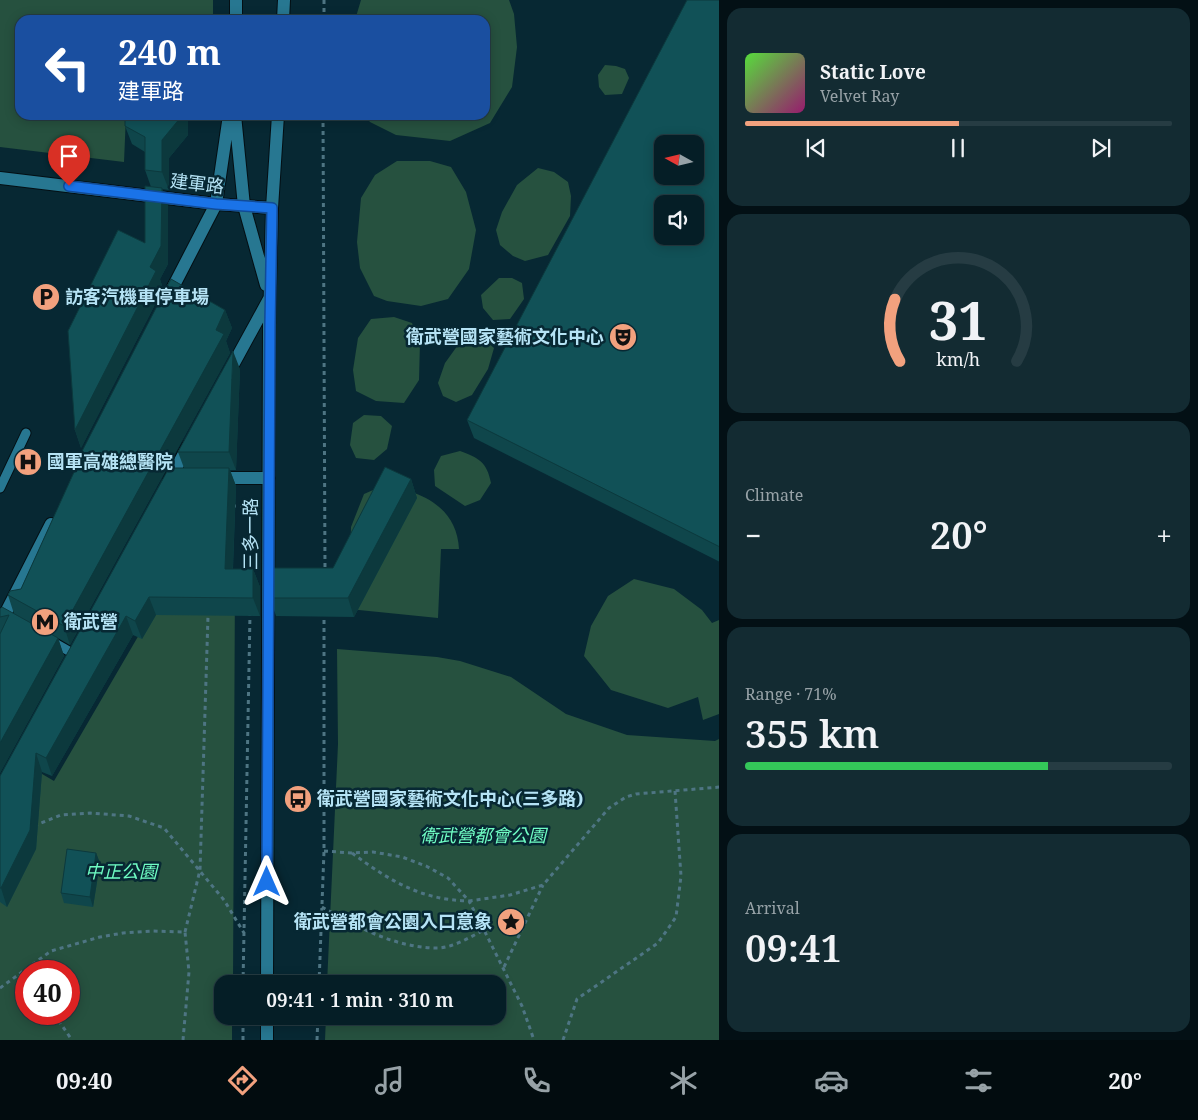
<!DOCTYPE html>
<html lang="en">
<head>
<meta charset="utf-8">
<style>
  body { margin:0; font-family:"Noto Serif","Noto Sans TC",serif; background:#132b32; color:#f1f3f6; height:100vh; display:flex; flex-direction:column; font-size:19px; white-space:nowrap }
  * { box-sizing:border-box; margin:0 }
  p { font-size:16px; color:#97a2a7 }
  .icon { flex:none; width:28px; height:28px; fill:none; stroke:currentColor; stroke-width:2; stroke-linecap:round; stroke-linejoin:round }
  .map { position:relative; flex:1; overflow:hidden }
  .drawer { display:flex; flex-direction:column; gap:8px; padding:8px; background:#031015; width:479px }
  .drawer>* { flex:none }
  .banner { position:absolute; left:15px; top:15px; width:475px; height:105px; border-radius:15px; box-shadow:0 2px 12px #0003,0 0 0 1px #263c43; background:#1a4fa0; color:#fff; overflow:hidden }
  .needle { width:32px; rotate:278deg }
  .controls { position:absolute; left:654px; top:135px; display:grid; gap:10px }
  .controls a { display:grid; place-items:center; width:50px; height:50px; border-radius:10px; background:#051e26; box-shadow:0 2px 12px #0003,0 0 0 1px #263c43; font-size:25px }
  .speed { position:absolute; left:15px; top:960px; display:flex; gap:10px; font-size:25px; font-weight:700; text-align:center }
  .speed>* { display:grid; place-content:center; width:65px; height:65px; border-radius:50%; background:#051e26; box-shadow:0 2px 12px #0003,0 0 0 1px #263c43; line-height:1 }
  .speed .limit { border:8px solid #d22; background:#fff; color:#111 }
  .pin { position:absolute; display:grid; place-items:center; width:42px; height:42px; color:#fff; margin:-51px -21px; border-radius:50% 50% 50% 0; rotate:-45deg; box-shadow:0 0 5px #0007 }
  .pin .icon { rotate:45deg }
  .me { position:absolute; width:55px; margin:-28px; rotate:0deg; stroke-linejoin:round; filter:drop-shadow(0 0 4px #0008) }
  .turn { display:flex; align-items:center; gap:18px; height:105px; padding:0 20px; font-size:22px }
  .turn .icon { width:65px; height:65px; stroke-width:2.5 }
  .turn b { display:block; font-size:35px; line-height:42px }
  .big { font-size:38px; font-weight:600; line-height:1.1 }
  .drawer .tile { flex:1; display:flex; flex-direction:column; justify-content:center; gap:8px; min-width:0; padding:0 18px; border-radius:15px; background:#132b32 }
  .drawer .dial { align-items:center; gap:0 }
  .dial svg { height:130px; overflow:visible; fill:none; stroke:#263c43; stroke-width:7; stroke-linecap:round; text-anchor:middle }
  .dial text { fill:#f1f3f6; stroke:none }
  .song { display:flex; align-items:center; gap:15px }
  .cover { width:60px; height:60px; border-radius:8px; background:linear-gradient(135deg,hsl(110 70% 55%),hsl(320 70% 35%)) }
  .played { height:5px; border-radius:2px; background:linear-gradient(90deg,#f2a17e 50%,#263c43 50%) }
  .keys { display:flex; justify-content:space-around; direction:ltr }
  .heat { display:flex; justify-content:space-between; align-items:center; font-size:28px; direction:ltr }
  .charge { height:8px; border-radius:4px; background:linear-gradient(90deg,#34c759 71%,#263c43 0) }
  .trip { position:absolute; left:214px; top:975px; width:292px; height:50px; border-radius:15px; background:#051e26; box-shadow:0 2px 12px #0003,0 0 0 1px #263c43; font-weight:600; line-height:50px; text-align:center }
  .dock { display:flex; height:80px; justify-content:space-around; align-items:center; background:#020c0f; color:#97a2a7 }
  .dock .icon { width:35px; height:35px }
  .dock .current { color:#f2a17e }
  .dock b { font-size:22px; color:#f1f3f6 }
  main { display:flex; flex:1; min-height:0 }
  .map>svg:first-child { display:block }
</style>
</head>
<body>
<main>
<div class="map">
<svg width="720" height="1040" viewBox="0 0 720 1040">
  <rect width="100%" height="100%" fill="#072833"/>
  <path fill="#26513f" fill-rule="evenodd" d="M0 0H213V20H20V115H126L124 162 0 147Z
    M361 0H509L514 14 517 47 512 87 490 123 450 141 396 135 370 122 364 115H485V20H355Z
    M605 65 616 66 625 69 629 78 622 94 605 95 599 87 598 75Z
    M397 161H430L451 167 466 192 476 230 469 269 448 299 421 306 387 301 374 296 360 268 357 242 361 198 375 175Z
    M538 168 554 172 568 182 571 196 570 216 548 255 525 261 513 256 500 245 496 230 502 212 517 185Z
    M499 278H512L522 283 524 299 510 319 493 320 483 308 481 295Z
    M394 317 412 323 420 342 419 380 404 403 376 401 356 391 353 370 358 338 371 319Z
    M463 338H483L494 348 488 369 472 395 456 402 443 396 438 383 445 363Z
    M364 415 381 416 392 426 387 449 374 460 356 458 350 445 353 423Z
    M460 451C479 458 487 462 491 483L480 500 465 506 435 486 434 470 441 456Z
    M380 487C418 488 457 506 459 549H441L438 618 349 609 351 527 364 494Z
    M235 576 233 984H222V1016H232V1040H0V844L37 771 54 781 154 609ZM26 971H69V1014H26Z
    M634 579 674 589 702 610 712 623 719 620V714L703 720 698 697 668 708 611 690 584 656 591 626 608 596Z
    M337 649 437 657 460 661 511 677 566 714 627 735 715 741 719 739V1040H325L326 1016H498V984H327L338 744Z"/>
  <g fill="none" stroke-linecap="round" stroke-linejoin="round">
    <defs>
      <path id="lane" d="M0 488 26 433
        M53 642 74 654"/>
      <path id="street" d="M0 178 216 204 272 208"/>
      <path id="secondary" d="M236 20V0
        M283 20 284 0
        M235 115 244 206 266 285
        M169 295 216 204 229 115
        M228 374 269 299
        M217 478H269
        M169 481 188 446
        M0 624 51 524
        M267 984 269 325 272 208 278 115
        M267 1040V1016"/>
    </defs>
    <use href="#lane" stroke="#040f14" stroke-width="11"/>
    <use href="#street" stroke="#040f14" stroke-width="14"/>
    <use href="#secondary" stroke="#040f14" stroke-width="14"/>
    <path stroke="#4e7583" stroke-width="3" stroke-dasharray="4 4" stroke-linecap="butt" d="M324 20V0
      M323 115 325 571
      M232 506H251V508
      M34 826 61 815 90 813 129 816 164 828 224 900 244 933
      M324 851 352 853 373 852 402 857 426 866 448 878 469 901 510 895 543 885 609 808 626 797 636 794 720 787
      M352 853C390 881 421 900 469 901L484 930
      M322 907C357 927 396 948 437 948 453 948 470 937 484 930L522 1006 534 1040
      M185 932 200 870 208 616
      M504 967 543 885
      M19 975 26 980
      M243 984 250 614
      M319 984 324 851V614
      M0 988 51 951 100 937 123 933 152 931 185 932 189 972 183 1040
      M54 1014 72 1040
      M243 1040V1016
      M317 1040 318 1016
      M563 1040 577 999 658 943 676 917 681 876 675 791"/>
    <use href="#lane" stroke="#277791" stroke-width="9"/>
    <use href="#street" stroke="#277791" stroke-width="12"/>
    <use href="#secondary" stroke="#277791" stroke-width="12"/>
  </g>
  <path fill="#0f464b" d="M720 0V562L474 438 467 420Z
    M125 115H188V135L169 158V190L162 189 168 206V264L160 279 163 289 81 448 75 430 145 243 151 187 145 170V152L132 144 125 126Z
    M225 310 232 328 226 341 230 353 70 645 58 638 64 656 0 773V609L14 614 8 595 21 589 79 461 78 459Z
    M240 369 236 470H230L236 486 233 569H253L260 587V616L156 615 142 639 133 635 52 776 42 772 36 849 7 907 0 902V776L184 468 178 452Z
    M411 479 417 498 354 617 276 616 270 598 333 568Z
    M96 853 100 863 93 907 64 903 61 893Z"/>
  <path fill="#0c393d" d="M181 115H188V135L169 158V190L162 172V140Z
    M162 188 168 206V264L160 279 163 289 81 448 75 430 150 267Z
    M225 310 232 328 226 341 230 353 70 645 64 626Z
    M233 351 240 369 236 470 229 452Z
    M229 468 236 486 232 587 225 569Z
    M411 479 417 498 354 617 348 598Z
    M253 569 260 587V616L253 598Z
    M149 597 156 615 142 639 135 621Z
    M126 616 133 635 52 776 46 758Z
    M58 638 64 656 0 773V743Z
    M36 753 42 772 36 849 7 907 1 888Z
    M96 853 100 863 93 907 90 897Z"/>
  <path fill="#115157" stroke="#0c393d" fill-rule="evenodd" d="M687 0H720V547L467 420ZM662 144H695V176H662ZM662 204H695V236H662Z
    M125 115H181V117L162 140V172L145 170V137L125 126Z
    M145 186 162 188 161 246 150 267 156 271 75 430 68 331 118 230 145 243Z
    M171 279 225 310 216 330 224 334 64 626 8 595 10 591 21 589 80 459H78Z
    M233 351 229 452H178Z
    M385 467 411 479 348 598H270V568H333Z
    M169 468H229L225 569H253V598L149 597 135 621 126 616 46 758 36 753 30 830 1 888H0V776Z
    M2 607 58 638 0 743V634L9 615 0 617V609Z
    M67 849 96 853 90 897 61 893Z"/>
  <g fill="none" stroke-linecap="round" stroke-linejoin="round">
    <defs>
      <path id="route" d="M69 186 216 204 272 208 270 325 267 882"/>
    </defs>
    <use href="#route" stroke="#114b97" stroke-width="12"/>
    <use href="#route" stroke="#1a73e8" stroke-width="9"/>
  </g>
  <defs>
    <symbol id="parking-disc" viewBox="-11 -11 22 22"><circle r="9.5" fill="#f2a17e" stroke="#072833"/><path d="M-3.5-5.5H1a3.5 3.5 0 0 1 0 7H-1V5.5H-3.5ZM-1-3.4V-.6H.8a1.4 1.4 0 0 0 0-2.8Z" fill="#111"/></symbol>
    <symbol id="theatre-disc" viewBox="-11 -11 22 22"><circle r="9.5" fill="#f2a17e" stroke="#072833"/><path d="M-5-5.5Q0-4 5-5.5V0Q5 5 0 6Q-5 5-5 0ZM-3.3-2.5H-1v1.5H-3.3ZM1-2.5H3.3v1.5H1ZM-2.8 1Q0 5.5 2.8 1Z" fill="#111"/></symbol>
    <symbol id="hospital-disc" viewBox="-11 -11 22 22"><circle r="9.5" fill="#f2a17e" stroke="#072833"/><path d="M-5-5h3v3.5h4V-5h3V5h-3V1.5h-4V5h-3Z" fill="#111"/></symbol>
    <symbol id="metro-disc" viewBox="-11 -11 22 22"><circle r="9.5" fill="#f2a17e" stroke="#072833"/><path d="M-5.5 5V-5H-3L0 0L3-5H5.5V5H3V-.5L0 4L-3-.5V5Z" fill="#111"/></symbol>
    <symbol id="bus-disc" viewBox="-11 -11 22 22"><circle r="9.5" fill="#f2a17e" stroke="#072833"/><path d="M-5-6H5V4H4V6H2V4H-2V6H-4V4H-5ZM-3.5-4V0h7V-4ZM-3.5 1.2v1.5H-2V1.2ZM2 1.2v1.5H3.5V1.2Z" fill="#111"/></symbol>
    <symbol id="sight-disc" viewBox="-11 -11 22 22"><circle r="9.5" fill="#f2a17e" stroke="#072833"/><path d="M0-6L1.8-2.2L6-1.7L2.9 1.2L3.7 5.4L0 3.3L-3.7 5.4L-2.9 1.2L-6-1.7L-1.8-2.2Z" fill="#111"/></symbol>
  </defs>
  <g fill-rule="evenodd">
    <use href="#parking-disc" x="30" y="281" width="32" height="32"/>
    <use href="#theatre-disc" x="607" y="321" width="32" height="32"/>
    <use href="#hospital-disc" x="12" y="446" width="32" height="32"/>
    <use href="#metro-disc" x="29" y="606" width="32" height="32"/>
    <use href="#bus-disc" x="282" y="783" width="32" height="32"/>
    <use href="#sight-disc" x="495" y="906" width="32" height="32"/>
  </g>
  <g text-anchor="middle" stroke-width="5" stroke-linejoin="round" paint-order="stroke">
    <g font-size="18" fill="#b5e3f5" stroke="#072833">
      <text transform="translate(197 184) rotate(7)" y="6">建軍路</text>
      <text transform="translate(251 534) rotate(-90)" y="6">三多一路</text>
    </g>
    <g font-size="18" font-weight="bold" fill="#b5e3f5" stroke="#072833" text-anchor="start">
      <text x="65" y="303">訪客汽機車停車場</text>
      <text x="604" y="343" text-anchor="end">衛武營國家藝術文化中心</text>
      <text x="47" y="468">國軍高雄總醫院</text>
      <text x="64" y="628">衛武營</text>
      <text x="317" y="805">衛武營國家藝術文化中心(三多路)</text>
      <text x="492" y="928" text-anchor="end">衛武營都會公園入口意象</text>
    </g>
    <g font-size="18" font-style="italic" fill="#6ffcc3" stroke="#072833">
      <text x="483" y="842">衛武營都會公園</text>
      <text x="121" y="878">中正公園</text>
    </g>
  </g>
</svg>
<div class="controls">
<a><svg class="needle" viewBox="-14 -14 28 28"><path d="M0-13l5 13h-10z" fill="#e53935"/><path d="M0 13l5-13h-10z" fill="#97a2a7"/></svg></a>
<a><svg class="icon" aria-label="sound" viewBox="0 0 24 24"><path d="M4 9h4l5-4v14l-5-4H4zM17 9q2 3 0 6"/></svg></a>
</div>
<div class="speed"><div class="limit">40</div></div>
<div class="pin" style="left:69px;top:186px;background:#d93025"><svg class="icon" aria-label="arrive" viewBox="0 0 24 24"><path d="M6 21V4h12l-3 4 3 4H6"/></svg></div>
<svg class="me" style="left:267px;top:882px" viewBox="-20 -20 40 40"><path d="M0-17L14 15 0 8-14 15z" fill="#1a73e8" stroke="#fff" stroke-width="4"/></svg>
<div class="trip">09:41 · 1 min · 310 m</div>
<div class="banner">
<div class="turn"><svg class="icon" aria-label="left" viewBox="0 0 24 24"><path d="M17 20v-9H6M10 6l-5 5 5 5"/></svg><div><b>240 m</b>建軍路</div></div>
</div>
</div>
<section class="drawer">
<div class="tile">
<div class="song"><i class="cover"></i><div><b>Static Love</b><p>Velvet Ray</p></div></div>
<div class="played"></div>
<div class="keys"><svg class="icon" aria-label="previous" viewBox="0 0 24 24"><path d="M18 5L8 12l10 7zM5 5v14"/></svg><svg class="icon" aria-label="pause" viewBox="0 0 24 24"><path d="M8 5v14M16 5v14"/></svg><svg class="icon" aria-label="next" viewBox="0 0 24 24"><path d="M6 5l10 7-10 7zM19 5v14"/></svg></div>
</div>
<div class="tile dial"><svg viewBox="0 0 100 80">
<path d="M14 69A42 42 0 1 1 86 69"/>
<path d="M14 69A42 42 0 0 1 11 31" stroke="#f2a17e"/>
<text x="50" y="56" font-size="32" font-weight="700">31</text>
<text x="50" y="72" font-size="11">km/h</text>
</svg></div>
<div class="tile"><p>Climate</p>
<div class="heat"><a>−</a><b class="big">20°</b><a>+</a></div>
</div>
<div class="tile"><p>Range · 71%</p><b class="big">355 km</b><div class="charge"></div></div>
<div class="tile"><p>Arrival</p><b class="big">09:41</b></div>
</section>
</main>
<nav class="dock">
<b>09:40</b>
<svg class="icon current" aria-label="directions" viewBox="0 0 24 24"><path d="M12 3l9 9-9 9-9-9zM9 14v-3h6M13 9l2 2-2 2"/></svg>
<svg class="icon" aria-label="music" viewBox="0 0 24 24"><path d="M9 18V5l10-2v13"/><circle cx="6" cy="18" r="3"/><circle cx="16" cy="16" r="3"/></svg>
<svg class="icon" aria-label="phone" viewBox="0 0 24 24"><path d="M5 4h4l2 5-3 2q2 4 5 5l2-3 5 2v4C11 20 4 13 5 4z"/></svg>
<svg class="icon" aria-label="climate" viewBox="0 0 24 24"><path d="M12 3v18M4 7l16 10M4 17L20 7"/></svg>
<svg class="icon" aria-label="car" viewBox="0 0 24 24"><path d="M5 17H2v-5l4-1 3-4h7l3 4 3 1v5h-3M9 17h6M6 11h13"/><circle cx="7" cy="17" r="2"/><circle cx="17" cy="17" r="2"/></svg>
<svg class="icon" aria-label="filters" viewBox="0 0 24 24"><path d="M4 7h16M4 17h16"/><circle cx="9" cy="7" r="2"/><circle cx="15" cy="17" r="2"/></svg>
<b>20°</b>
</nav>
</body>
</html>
